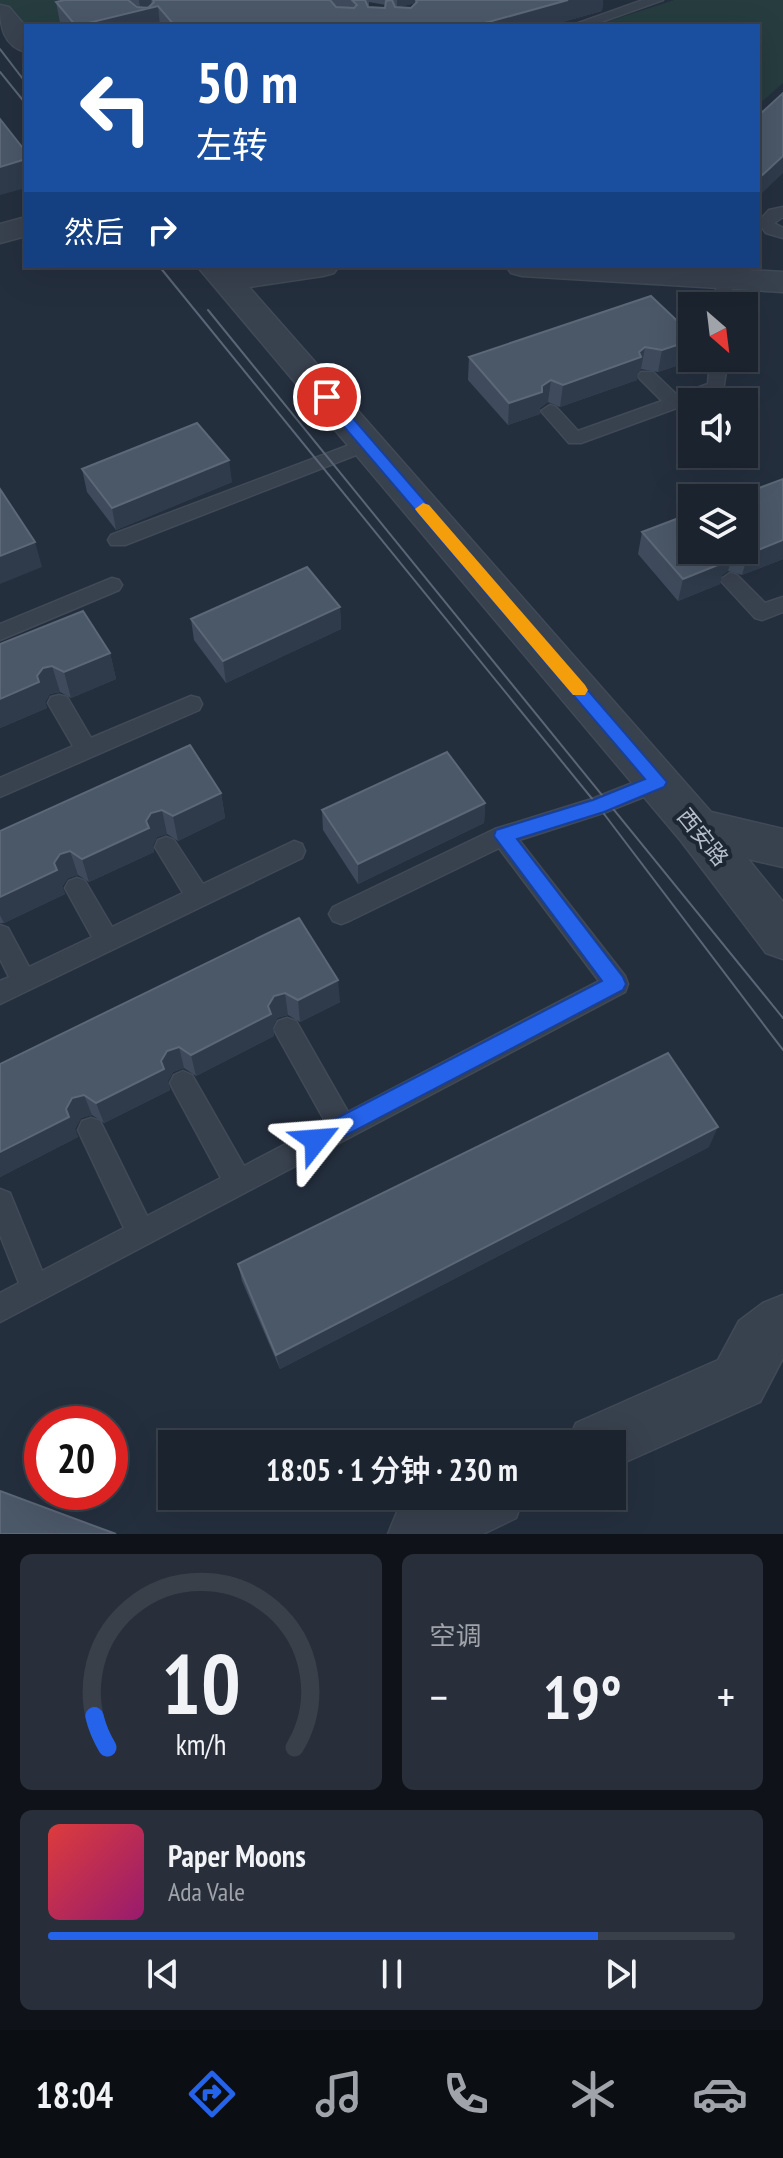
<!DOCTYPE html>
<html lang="zh">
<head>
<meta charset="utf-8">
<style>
  body { margin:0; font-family:"PT Sans Narrow","Noto Sans SC",sans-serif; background:#282f3a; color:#f1f3f6; height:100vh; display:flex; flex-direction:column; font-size:30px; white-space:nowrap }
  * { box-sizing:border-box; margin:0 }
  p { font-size:26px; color:#a0a4aa }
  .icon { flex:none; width:44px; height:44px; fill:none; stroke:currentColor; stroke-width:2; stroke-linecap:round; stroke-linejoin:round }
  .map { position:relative; height:1534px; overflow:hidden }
  .drawer { display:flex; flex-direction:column; gap:20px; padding:20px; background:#0f1319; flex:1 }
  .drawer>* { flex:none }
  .top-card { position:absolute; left:24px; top:24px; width:736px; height:244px; border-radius:0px; box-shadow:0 8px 32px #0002,0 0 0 2px #39404a; background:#1a4fa0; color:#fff; overflow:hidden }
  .needle { width:52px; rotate:152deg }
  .buttons { position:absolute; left:678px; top:292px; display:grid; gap:16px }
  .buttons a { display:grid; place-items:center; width:80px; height:80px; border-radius:0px; background:#1b232e; box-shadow:0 8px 32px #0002,0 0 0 2px #39404a; font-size:40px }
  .speed { position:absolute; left:24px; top:1406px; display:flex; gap:16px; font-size:40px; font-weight:700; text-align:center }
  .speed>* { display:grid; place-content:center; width:104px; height:104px; border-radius:50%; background:#1b232e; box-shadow:0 8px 32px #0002,0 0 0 2px #39404a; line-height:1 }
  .speed .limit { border:12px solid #d22; background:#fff; color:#111 }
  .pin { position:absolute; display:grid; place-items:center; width:68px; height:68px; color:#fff; margin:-34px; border:4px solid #fff; border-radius:50%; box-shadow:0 2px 8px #0007 }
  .me { position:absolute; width:88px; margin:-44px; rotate:62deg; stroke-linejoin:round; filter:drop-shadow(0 0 6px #0008) }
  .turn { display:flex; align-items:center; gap:28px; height:168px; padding:0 40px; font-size:36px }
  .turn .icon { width:104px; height:104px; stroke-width:2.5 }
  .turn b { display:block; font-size:56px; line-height:68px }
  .then { display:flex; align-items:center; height:76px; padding:0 40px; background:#0003; gap:16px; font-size:30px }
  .big { font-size:60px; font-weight:600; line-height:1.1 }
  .drawer .widget { flex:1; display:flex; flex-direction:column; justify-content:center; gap:12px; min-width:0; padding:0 28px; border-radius:12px; background:#282f3a }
  .drawer .dial { align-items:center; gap:0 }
  .dial svg { height:208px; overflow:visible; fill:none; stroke:#39404a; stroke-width:7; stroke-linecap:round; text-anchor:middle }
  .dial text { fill:#f1f3f6; stroke:none }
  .song { display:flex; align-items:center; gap:24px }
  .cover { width:96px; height:96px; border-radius:12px; background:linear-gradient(135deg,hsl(0 70% 55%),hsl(320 70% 35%)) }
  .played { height:8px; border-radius:4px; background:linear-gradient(90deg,#2563eb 80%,#39404a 80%) }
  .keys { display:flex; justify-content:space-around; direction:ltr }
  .heat { display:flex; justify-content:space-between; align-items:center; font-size:44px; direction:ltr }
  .drawer .tiles { flex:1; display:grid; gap:20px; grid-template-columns:1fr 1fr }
  .widget:last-child { grid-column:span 2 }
  .trip { position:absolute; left:158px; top:1430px; width:468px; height:80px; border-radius:0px; background:#1b232e; box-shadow:0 8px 32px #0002,0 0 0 2px #39404a; font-weight:600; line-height:80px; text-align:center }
  .tab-bar { display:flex; height:128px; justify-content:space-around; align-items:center; background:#0b0e12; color:#a0a4aa }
  .tab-bar .icon { width:56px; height:56px }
  .tab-bar .selected { color:#2563eb }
  .tab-bar b { font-size:36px; color:#f1f3f6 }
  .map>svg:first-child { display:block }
</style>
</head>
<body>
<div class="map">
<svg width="783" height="1534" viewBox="0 0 783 1534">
  <rect width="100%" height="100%" fill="#242f3e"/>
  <path fill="#263c3f" d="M0 0H101L124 26H26V37L0 5Z
    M674 0H783V83L758 105V26H594Z"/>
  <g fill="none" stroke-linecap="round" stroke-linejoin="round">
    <defs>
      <path id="lane" d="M643 0H663L590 26H570Z
        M783 207V217L774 223 783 228V238L766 233 758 222 769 210Z
        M725 271 733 276 731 306H715L717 276Z
        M710 358H728L723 391 581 443H569L541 411 550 405 556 407 578 431 662 401 641 380 638 376 641 372H653L677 395 708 384Z
        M368 438 377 444 374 448 125 545H111L108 540 111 535Z
        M730 573 737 575 765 603 783 597V612L762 620 755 618 720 580Z
        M112 578 119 580 122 585 119 590 0 640V624Z
        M59 695 67 697 91 738 191 696 199 698 202 704 199 710 0 797V778L73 746 48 703 51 697Z
        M658 773 666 776 669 782 666 788 606 812 519 840 625 976 628 984 625 992 0 1322V1293L19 1283 0 1235V1189L10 1193 42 1271 124 1228 78 1130 82 1121 91 1118 100 1121 147 1216 221 1178 174 1091 170 1083 174 1075 183 1071 192 1075 244 1166 326 1123 278 1037 274 1029 278 1021 287 1018 296 1021 348 1112 599 981 499 848 349 921 341 924 333 921 329 914 333 907 495 829 592 799Z
        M166 837 174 840 203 884 294 841 302 844 305 851 302 858 0 1004V981L9 977 0 959V925L8 928 29 967 92 937 65 888 69 881 77 878 85 881 112 927 183 893 155 847 158 840Z"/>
      <path id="street" d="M0 5 9 7 26 27V52C3 46 0 26 0 5Z
        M26 217V236L0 243V224Z
        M197 266H230L233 269 255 266H339L334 273 323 276 249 287 711 812 783 829V867L748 859 783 902V959L766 953 681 841Z
        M506 266H681L783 272V292L522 276 511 273Z
        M783 1295V1358L760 1402 612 1468V1444H567L576 1423 718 1360 739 1321 763 1303Z
        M429 1496H524L516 1518 483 1534H388L397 1512Z"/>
    </defs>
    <use href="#lane" stroke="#414a57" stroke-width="3"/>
    <use href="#street" stroke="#414a57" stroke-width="3"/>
    <use href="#lane" fill="#38414e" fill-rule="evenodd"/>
    <use href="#street" fill="#38414e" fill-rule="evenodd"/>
    <path stroke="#5a6575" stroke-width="2" d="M0 49 26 83
      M0 72 26 104
      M159 266 598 806 783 1050
      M208 310 783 1018"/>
  </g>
  <path fill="#3f4b5c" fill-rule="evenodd" d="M129 0H603L602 11 548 26H63L60 23 56 2 139 7ZM369 2 386 5 385 8 369 7ZM415 3 411 8 399 7Z
    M692 335 691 361 658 372 641 369 638 372 637 380 560 407 548 402 540 408V414L508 425 468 380 469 357Z
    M82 469 232 482 116 530 87 492Z
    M783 479V559L742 575 728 571 722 575 720 584 678 601 638 554 642 532 692 550H744Z
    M340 607 341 629 226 683 194 640 191 619Z
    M0 644 110 653 116 679 71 698 60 692 50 694 45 702 47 708 0 728Z
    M221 793 225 818 178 841 167 834 157 837 153 845 154 852 89 882 78 875 68 878 62 887 65 894 4 923H0V831Z
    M485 803 484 823 358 884 323 830 322 810Z
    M299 918 340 1002 300 1022 288 1015 277 1018 273 1026 274 1036 196 1076 184 1068 173 1072 168 1081 170 1090 104 1123 92 1115 81 1118 75 1129 78 1137 0 1177V1064Z
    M709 1147 280 1369 242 1281 238 1264Z"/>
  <path fill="#2f3b4b" d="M139 0H151L152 5 140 8Z
    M397 0H415V3L397 8Z
    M568 0H603L602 11 548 26H474Z
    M158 6 160 26H78Z
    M783 156V173L758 197V179Z
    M26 159V188L0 195V167Z
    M692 340 691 361 658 372 662 350Z
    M645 347 641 369 638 372 637 380 560 407 563 385 639 352Z
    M551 380 548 402 540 408V414L508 425 509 403Z
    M229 460 232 482 116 530 112 508Z
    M783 540V559L742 575 748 554Z
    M35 542 42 567 0 584V556Z
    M732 550H734L728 571 722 575 720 584 678 601 683 579Z
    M340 607 341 629 226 683 223 661Z
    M110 653 116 679 71 698 64 672Z
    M52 666 60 692 50 694 45 702 47 708 0 728V699L37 676 43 668Z
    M221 793 225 818 178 841 173 816Z
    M485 803 484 823 358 884V864Z
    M162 810 167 834 157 837 153 845 154 852 89 882 82 859 146 821 151 813Z
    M70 851 78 875 68 878 62 887 54 863 60 854Z
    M57 870 65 894 4 923 0 915V897Z
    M338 980 340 1002 300 1022 298 1000Z
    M285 993 288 1015 277 1018 273 1026 274 1036 196 1076 191 1055 268 1006 274 996Z
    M179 1047 184 1068 173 1072 168 1081 170 1090 104 1123 96 1103 161 1061 167 1051Z
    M84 1095 92 1115 81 1118 75 1129 78 1137 0 1177V1152L66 1109 72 1098Z
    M718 1127 709 1147 280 1369 276 1355Z"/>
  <path fill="#4b5868" stroke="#5c6777" stroke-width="2" d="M65 0H128L137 7 148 8 154 2 153 0H330L336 7 354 8 357 5 352 0H365L368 7 385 8 386 1 392 0 395 7 411 8 417 2 416 0H568L474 26H175L158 6 76 26 56 2Z
    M783 93V156L758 179V116Z
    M0 119 26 152V159L0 167Z
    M651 296 692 335V340L662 350 645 347 639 352 641 357 563 385 551 380 542 386V392L509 403 469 357Z
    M197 423 229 460 112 508 82 469Z
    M783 479V540L748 554 738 550H744V498H732Z
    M0 489 35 542 0 556Z
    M692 513V550H732L724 556 725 562 683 579 642 532Z
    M307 567 340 607 223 661 191 619Z
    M83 611 110 653 64 672 52 666 43 668 37 676 39 682 0 699V644Z
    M190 745 221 793 173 816 162 810 151 813 146 821 149 828 82 859 70 851 60 854 54 863 57 870 0 897V831Z
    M447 752 485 803 358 864 322 810Z
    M299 918 338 980 298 1000 285 993 274 996 268 1006 271 1014 191 1055 179 1047 167 1051 161 1061 164 1069 96 1103 84 1095 72 1098 66 1109 69 1117 0 1152V1064Z
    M668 1053 718 1127 276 1355 238 1264Z
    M0 1491 116 1534H0Z"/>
  <path fill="#2563eb" stroke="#184099" stroke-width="2" d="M327 393 332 394 667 782 664 787 604 812 517 839 623 977 626 984 623 990 316 1151 308 1148 305 1140 308 1133 602 981 494 836 496 830 593 800 645 779 322 401V394Z"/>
  <path fill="#f59e0b" d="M423 503 429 505 585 685 588 690 585 695H573L418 513 415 509Z"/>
  <g text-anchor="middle" stroke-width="8" stroke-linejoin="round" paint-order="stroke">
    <g font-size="22" fill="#b4bcc9" stroke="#1d2633">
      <text transform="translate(703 837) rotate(51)" y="8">西安路</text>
    </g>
  </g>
</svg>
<div class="buttons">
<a><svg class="needle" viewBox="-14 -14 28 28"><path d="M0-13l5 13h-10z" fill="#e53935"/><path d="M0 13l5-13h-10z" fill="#a0a4aa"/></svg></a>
<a><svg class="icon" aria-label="sound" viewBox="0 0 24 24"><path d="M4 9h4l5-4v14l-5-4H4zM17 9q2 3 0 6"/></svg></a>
<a><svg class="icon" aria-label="layers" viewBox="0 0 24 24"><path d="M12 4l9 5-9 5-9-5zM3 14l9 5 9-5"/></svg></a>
</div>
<div class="speed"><div class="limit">20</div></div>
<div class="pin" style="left:327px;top:397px;background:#d93025"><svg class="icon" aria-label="arrive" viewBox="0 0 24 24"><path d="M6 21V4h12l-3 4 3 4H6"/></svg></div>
<svg class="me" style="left:316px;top:1140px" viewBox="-20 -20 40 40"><path d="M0-17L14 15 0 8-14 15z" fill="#2563eb" stroke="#fff" stroke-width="4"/></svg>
<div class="trip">18:05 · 1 分钟 · 230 m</div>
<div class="top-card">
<div class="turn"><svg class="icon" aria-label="left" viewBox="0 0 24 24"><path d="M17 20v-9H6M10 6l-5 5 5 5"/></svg><div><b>50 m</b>左转</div></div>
<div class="then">然后<svg class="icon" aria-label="right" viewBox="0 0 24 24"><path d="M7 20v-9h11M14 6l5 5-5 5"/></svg></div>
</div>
</div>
<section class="drawer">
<div class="tiles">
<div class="widget dial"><svg viewBox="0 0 100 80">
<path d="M14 69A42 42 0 1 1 86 69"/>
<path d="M14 69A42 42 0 0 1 9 57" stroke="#2563eb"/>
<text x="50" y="56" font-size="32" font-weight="700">10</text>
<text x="50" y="72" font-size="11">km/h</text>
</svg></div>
<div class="widget"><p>空调</p>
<div class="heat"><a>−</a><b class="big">19°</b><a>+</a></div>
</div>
<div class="widget">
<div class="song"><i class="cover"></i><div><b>Paper Moons</b><p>Ada Vale</p></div></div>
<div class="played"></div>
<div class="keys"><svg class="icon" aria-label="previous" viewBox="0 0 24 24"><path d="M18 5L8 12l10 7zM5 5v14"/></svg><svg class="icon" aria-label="pause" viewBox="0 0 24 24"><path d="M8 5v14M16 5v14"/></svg><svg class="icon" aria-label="next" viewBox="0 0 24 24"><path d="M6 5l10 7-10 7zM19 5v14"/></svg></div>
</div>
</div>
</section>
<nav class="tab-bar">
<b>18:04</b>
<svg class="icon selected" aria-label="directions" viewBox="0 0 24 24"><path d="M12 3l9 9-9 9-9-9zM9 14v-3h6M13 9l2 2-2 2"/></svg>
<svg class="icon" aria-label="music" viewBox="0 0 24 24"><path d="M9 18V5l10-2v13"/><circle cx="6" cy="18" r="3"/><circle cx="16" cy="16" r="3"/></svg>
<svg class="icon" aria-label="phone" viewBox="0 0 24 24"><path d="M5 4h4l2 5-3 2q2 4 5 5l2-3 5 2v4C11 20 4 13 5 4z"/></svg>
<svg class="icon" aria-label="climate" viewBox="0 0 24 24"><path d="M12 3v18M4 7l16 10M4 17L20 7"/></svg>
<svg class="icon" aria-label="car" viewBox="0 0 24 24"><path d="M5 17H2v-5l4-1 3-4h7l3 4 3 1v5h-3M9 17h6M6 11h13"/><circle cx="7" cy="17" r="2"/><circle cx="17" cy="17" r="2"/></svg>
</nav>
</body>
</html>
